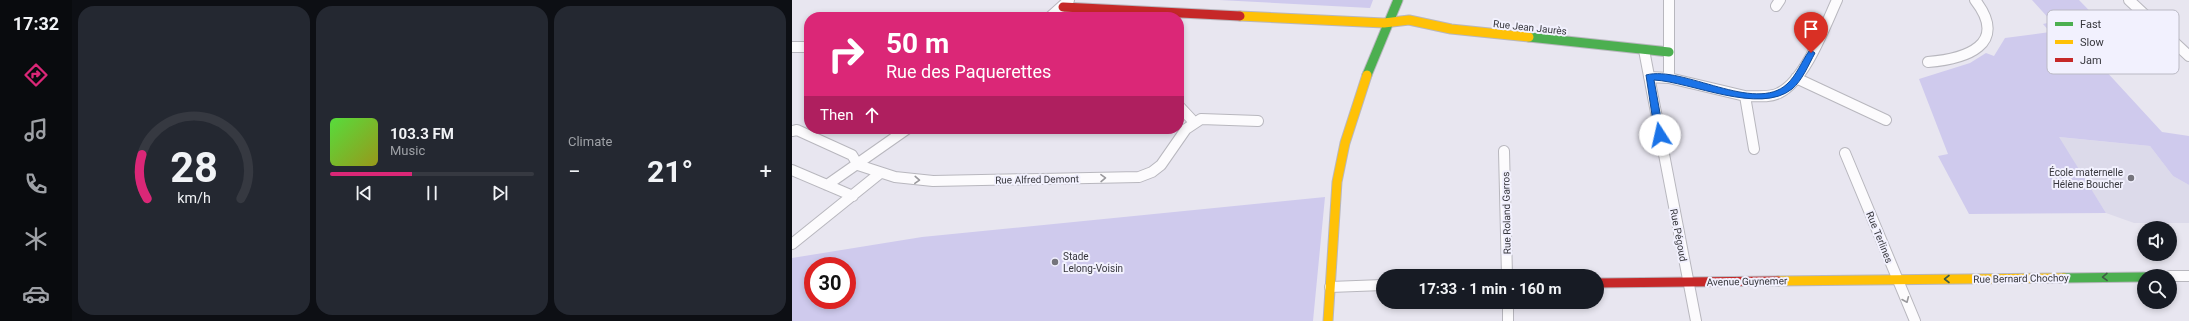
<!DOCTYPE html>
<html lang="en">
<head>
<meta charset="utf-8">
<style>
  body { margin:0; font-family:Roboto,sans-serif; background:#242831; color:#f1f3f6; height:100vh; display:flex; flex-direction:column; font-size:15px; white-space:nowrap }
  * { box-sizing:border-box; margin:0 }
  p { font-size:13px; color:#9ea1a6 }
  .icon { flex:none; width:22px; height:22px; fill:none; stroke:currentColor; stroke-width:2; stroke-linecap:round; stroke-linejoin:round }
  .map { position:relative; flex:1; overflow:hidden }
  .sheet { display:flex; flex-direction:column; gap:6px; padding:6px; background:#0d0f14; width:720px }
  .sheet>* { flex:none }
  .top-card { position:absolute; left:12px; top:12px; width:380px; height:122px; border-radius:16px; box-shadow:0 2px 6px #0003; background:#db2777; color:#fff; overflow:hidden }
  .fabs { position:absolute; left:1345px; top:221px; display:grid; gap:8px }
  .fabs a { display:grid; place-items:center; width:40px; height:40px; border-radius:50%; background:#171b24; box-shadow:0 2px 6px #0003; font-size:20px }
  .speed { position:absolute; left:12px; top:257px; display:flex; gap:8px; font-size:20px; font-weight:700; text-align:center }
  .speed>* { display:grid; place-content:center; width:52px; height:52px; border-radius:50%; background:#171b24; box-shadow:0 2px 6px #0003; line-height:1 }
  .speed .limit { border:6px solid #d22; background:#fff; color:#111 }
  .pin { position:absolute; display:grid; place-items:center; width:34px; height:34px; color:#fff; margin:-41px -17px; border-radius:50% 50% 50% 0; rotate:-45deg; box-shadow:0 0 4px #0007 }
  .pin .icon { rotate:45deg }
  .me { position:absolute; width:44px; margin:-22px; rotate:350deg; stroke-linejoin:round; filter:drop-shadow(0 0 3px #0008) }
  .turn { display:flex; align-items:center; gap:14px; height:84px; padding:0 16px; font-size:18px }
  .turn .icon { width:52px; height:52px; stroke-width:2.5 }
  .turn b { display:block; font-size:28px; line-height:34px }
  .then { display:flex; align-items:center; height:38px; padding:0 16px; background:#0003; gap:8px; font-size:15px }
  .big { font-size:30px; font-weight:700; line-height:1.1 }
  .sheet .card { flex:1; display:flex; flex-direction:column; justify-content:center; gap:6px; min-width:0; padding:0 14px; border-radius:16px; background:#242831 }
  .sheet .dial { align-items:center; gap:0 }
  .dial svg { height:104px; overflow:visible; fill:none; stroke:#363941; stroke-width:7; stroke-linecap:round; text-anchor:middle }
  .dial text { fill:#f1f3f6; stroke:none }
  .song { display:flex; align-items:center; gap:12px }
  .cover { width:48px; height:48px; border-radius:6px; background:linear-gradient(135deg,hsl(110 70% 55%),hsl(60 70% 35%)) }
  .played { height:4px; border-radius:2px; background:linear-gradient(90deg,#db2777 40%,#363941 40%) }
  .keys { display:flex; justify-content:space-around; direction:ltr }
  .heat { display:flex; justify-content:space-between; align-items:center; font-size:22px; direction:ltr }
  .sheet .tiles { flex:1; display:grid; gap:6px; grid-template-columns:repeat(3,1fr) }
  .trip { position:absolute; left:584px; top:269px; width:228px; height:40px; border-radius:20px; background:#171b24; box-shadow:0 2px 6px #0003; font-weight:700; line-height:40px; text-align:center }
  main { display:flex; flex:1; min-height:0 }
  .tabs { display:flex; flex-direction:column; width:72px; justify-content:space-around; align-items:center; background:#090b0e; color:#9ea1a6 }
  .tabs .icon { width:28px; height:28px }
  .tabs .on { color:#db2777 }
  .tabs b { font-size:18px; color:#f1f3f6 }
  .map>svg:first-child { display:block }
</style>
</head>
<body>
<main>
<nav class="tabs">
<b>17:32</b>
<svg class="icon on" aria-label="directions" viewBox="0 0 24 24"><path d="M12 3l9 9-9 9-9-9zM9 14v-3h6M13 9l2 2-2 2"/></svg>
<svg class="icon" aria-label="music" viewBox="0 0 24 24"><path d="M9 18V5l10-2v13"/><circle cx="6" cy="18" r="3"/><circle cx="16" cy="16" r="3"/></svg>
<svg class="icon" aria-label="phone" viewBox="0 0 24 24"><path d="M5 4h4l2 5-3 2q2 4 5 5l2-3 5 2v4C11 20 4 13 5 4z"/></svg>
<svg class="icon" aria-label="climate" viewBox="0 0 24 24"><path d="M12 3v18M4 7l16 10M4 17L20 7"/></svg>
<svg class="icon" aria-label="car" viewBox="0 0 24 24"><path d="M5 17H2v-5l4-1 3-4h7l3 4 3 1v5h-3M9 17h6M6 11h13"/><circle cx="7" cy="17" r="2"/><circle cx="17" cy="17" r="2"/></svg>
</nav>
<section class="sheet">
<div class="tiles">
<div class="card dial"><svg viewBox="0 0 100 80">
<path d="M14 69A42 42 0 1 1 86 69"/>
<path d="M14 69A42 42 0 0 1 10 35" stroke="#db2777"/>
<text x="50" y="56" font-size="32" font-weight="700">28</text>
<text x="50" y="72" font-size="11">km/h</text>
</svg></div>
<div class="card">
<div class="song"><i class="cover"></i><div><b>103.3 FM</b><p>Music</p></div></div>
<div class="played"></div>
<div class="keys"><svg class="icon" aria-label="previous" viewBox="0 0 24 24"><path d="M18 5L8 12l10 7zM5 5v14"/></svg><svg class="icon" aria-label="pause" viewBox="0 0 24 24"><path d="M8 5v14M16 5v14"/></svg><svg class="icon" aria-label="next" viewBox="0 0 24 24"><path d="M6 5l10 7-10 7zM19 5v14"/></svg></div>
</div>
<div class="card"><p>Climate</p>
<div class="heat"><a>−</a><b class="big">21°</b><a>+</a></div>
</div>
</div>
</section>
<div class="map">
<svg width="1397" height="321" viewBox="0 0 1397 321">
  <rect width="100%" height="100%" fill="#e8e6f0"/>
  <path fill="#dcdaea" d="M1266 137 1358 146 1381 176 1397 185V223H1342L1314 213Z"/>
  <path fill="#cfcaed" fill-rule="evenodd" d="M427 0H581L578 8Z
    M1240 0H1287L1321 35 1276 39 1304 69H1312L1370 132 1397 136V185L1381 176 1358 146 1267 137 1314 213 1177 214 1146 156 1156 154 1127 79 1178 63 1194 53 1202 56 1213 38 1258 32 1251 24 1260 22Z
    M533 197 521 321H0V258L130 237ZM21 266H55V300H21Z"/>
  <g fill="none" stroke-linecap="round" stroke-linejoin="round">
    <defs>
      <path id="street" d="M877 0V78
        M1337 0 1397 56
        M984 6 988 0
        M258 17 277 0
        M0 47H17
        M852 50 904 321
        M1136 62C1173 59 1218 45 1183 0
        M857 77 877 78 953 96 962 149
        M1004 78 1094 120
        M953 96C964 96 977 98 987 93 1013 81 1033 26 1045 0
        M387 106 401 121
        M0 131 5 130 60 155 66 165
        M712 151 715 276
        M1053 153 1123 321
        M66 165 103 177 141 181 347 177 360 172 369 165 394 129 409 119 466 121
        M0 170 61 196
        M35 185 115 129
        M0 244 87 174
        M1378 276H1397
        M538 287 591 285
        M716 302V321"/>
      <path id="fast" d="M737 37 877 52
        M575 75 606 0
        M1272 278 1352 277"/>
      <path id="slow" d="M448 16 592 23 617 20 659 29 737 37
        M986 281 1272 278
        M536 321 545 182 553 143 575 75"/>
      <path id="jam" d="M271 7 448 16
        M805 283 986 281"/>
    </defs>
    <use href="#street" stroke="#b8b7be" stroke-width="12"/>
    <use href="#fast" stroke="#b8b7be" stroke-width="11"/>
    <use href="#slow" stroke="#b8b7be" stroke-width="11"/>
    <use href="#jam" stroke="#b8b7be" stroke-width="11"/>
    <use href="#street" stroke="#fcfbfd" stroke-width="10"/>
    <use href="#fast" stroke="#4caf50" stroke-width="9"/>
    <use href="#slow" stroke="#ffc107" stroke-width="9"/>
    <use href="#jam" stroke="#c62828" stroke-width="9"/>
  </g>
  <defs><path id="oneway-chevron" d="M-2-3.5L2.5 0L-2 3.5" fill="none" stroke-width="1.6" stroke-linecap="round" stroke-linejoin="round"/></defs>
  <g stroke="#9a999d">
    <use href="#oneway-chevron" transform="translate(311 178) rotate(-1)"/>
    <use href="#oneway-chevron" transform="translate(125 180) rotate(3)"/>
    <use href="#oneway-chevron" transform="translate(1114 300) rotate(67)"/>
  </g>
  <g stroke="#3d5b43">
    <use href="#oneway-chevron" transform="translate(1313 277) rotate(179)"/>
    <use href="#oneway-chevron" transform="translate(1155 279) rotate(-180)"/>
  </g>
  <path fill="#1a73e8" stroke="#114b97" d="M1019 50 1023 53C1017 64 1010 81 1000 89 968 115 899 82 862 80L872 135 868 138 863 135 854 75C891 65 963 114 995 84 1004 76 1010 61 1017 51Z"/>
  <g fill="#75747c" stroke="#f2f1fe" stroke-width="1.5">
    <circle cx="1339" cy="178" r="4"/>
    <circle cx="263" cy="262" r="4"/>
  </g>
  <g text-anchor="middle" stroke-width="4" stroke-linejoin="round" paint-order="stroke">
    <g font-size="10" fill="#37373d" stroke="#f2f1fe">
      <text transform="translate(738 27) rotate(6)" y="4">Rue Jean Jaurès</text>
      <text transform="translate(245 179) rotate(-1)" y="4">Rue Alfred Demont</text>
      <text transform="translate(714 213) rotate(-91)" y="4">Rue Roland Garros</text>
      <text transform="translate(887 235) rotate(79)" y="4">Rue Pégoud</text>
      <text transform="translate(1088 237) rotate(68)" y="4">Rue Terlines</text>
      <text transform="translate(1229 278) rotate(-1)" y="4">Rue Bernard Chochoy</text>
      <text transform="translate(955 281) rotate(-1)" y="4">Avenue Guynemer</text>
    </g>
    <g font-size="10" fill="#37373d" stroke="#f2f1fe" text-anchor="end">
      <text x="1331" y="176">École maternelle<tspan x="1331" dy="12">Hélène Boucher</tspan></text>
      <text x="271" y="260" text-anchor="start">Stade<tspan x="271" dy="12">Lelong-Voisin</tspan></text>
    </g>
  </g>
  <rect x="1255" y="10" width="132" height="64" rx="6" fill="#f2f1fe" stroke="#bab9c4" stroke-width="1"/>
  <rect x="1263" y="22" width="18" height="4" fill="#4caf50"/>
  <rect x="1263" y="40" width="18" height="4" fill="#ffc107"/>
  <rect x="1263" y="58" width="18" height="4" fill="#c62828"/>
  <g font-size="11" fill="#37373d">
    <text x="1288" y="28">Fast</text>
    <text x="1288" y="46">Slow</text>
    <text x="1288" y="64">Jam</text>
  </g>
</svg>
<div class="fabs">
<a><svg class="icon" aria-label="sound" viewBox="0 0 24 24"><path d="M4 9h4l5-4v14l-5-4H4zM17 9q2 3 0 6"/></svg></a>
<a><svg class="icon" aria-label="search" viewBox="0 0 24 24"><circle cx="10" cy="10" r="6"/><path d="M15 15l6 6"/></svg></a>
</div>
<div class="speed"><div class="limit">30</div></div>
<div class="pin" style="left:1019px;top:53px;background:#d93025"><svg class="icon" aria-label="arrive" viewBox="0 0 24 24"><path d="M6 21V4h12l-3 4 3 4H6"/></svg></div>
<svg class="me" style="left:868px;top:135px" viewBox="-20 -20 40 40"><circle r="19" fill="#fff"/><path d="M0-13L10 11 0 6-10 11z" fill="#1a73e8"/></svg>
<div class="trip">17:33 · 1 min · 160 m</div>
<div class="top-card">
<div class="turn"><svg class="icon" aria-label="right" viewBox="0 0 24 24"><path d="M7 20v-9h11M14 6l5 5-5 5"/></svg><div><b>50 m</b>Rue des Paquerettes</div></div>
<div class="then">Then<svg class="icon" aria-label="ahead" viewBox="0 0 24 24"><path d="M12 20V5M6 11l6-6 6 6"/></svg></div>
</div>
</div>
</main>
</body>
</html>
